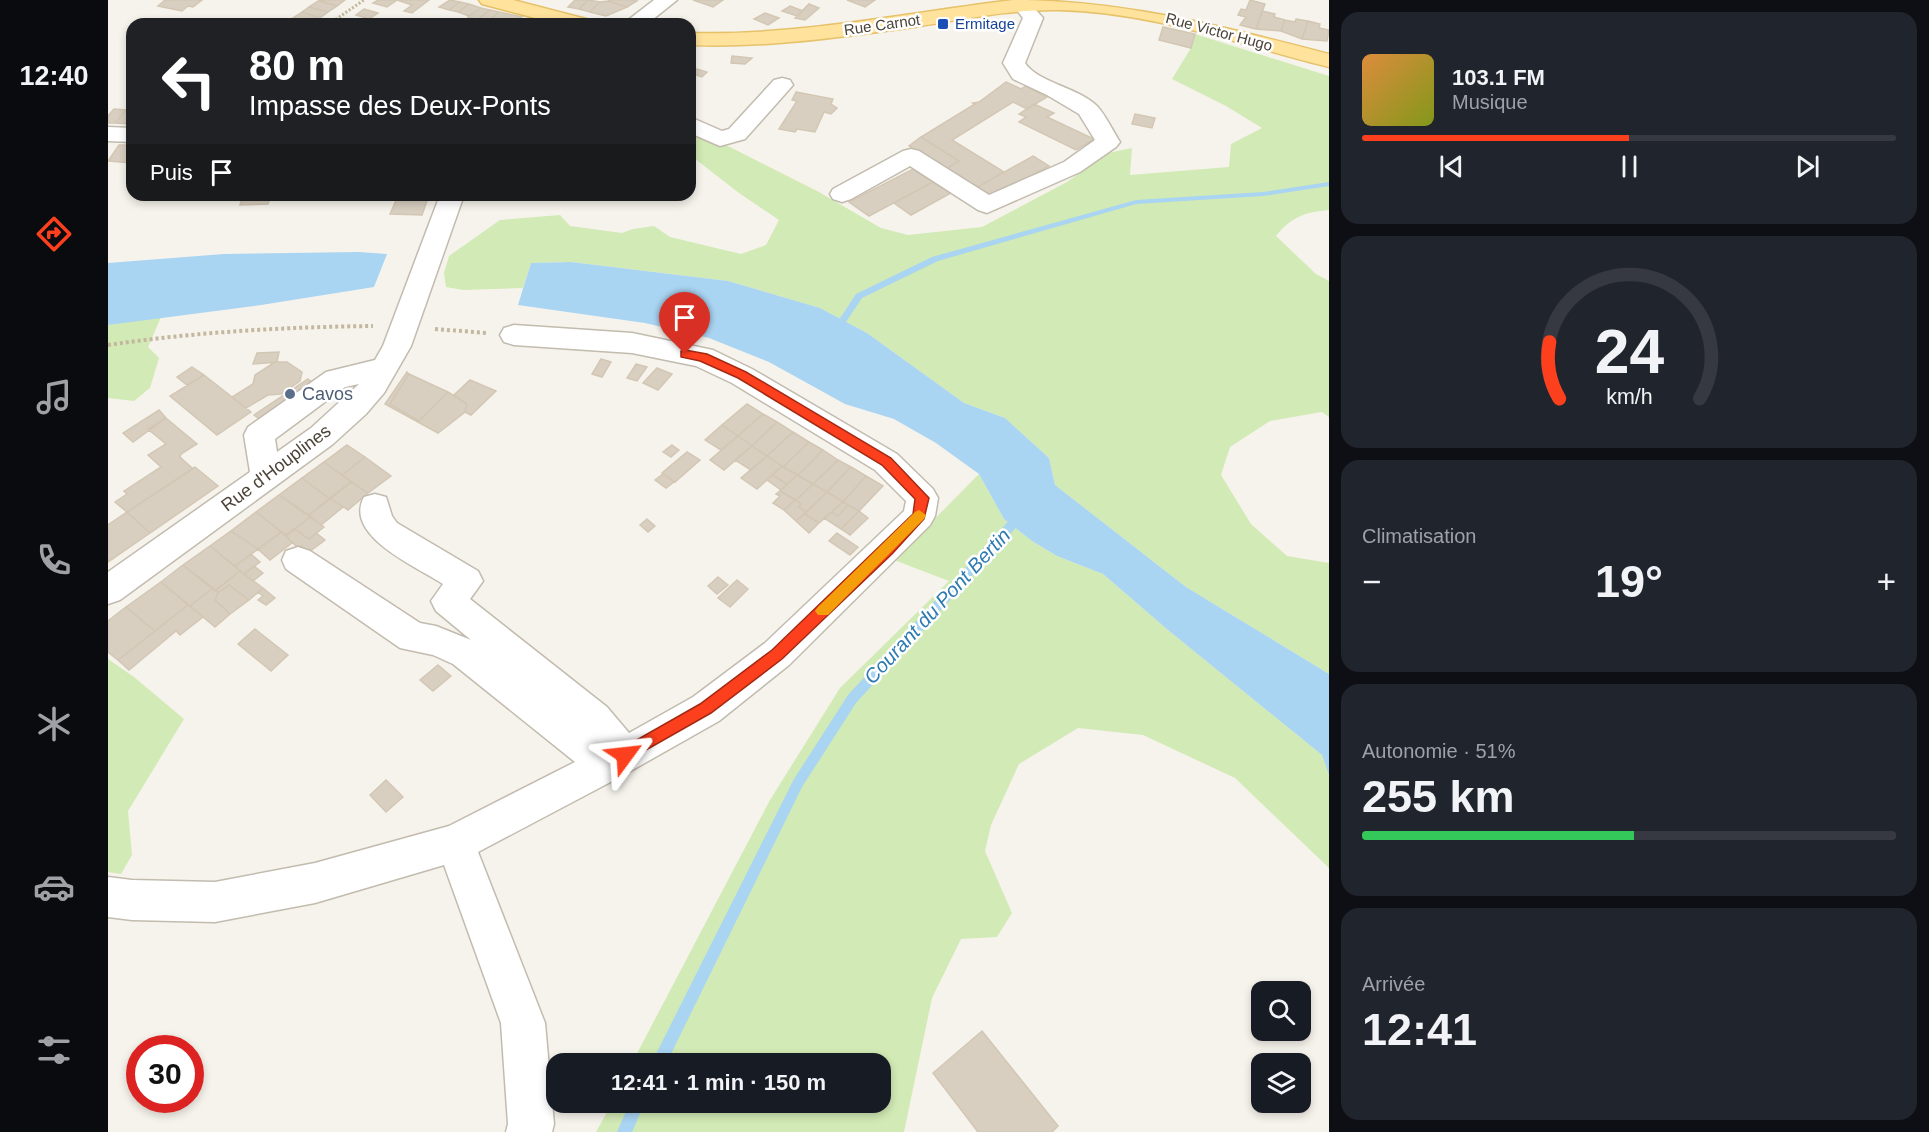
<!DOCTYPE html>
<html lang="fr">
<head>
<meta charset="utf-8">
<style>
  body { margin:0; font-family:Helvetica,sans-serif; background:#20242c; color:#f1f3f6; height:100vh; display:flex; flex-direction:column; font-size:22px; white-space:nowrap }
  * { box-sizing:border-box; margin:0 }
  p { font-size:20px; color:#9ea1a6 }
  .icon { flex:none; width:33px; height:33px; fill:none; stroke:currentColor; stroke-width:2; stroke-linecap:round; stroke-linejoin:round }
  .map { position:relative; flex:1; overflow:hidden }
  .panel { display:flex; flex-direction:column; gap:12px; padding:12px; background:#0d0f14; width:600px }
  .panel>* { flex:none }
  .hud { position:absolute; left:18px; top:18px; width:570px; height:183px; border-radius:18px; box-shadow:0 3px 9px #0003; background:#202124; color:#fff; overflow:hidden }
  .fabs { position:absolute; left:1143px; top:981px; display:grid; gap:12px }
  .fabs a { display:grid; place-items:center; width:60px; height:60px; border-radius:12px; background:#171b24; box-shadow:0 3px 9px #0003; font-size:30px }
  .speed { position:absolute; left:18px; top:1035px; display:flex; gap:12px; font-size:30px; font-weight:700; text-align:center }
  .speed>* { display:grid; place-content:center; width:78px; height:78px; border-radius:50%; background:#171b24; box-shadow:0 3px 9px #0003; line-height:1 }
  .speed .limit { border:9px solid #d22; background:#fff; color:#111 }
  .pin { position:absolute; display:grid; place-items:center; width:51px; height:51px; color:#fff; margin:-62px -26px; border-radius:50% 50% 50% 0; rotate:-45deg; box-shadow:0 0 6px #0007 }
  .pin .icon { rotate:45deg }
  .me { position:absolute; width:66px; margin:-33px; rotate:60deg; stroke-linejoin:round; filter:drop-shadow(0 0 4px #0008) }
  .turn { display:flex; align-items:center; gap:21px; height:126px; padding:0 24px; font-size:27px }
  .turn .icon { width:78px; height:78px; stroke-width:2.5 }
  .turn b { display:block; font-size:42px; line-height:51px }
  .then { display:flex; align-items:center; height:57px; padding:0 24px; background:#0003; gap:12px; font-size:22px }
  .big { font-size:45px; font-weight:600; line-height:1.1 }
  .panel .tile { flex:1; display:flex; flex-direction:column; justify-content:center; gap:9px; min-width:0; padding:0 21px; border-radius:18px; background:#20242c }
  .panel .dial { align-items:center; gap:0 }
  .dial svg { height:156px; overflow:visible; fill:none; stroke:#363941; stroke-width:7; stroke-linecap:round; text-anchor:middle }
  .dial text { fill:#f1f3f6; stroke:none }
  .song { display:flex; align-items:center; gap:18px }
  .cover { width:72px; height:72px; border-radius:9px; background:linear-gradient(135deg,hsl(30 70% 55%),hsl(70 70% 35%)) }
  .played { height:6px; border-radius:3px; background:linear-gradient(90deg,#fc3f1d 50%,#363941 50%) }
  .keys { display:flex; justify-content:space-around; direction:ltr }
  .heat { display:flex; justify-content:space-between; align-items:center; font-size:33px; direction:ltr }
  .charge { height:9px; border-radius:4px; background:linear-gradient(90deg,#34c759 51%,#363941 0) }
  .trip { position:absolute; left:438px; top:1053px; width:345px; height:60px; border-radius:18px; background:#171b24; box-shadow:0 3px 9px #0003; font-weight:600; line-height:60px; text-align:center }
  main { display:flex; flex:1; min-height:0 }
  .tabs { display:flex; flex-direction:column; width:108px; justify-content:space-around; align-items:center; background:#090b0e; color:#9ea1a6 }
  .tabs .icon { width:42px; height:42px }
  .tabs .active { color:#fc3f1d }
  .tabs b { font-size:27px; color:#f1f3f6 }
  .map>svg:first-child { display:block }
</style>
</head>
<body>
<main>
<nav class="tabs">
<b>12:40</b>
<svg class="icon active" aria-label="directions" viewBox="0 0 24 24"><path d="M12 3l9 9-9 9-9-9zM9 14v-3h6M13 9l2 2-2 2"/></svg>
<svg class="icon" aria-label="music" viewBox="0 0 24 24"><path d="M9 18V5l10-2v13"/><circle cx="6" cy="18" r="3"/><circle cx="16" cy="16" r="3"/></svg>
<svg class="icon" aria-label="phone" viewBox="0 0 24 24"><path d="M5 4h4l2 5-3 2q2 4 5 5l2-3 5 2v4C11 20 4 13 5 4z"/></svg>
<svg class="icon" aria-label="climate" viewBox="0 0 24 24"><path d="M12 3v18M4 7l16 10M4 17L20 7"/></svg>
<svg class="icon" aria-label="car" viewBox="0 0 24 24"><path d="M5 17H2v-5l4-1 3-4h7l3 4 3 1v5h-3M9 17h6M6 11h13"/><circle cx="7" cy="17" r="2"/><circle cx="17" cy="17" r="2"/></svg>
<svg class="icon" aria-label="filters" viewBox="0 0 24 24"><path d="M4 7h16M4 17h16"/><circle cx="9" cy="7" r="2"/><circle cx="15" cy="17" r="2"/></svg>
</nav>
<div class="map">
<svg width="1221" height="1132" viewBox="0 0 1221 1132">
  <rect width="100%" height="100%" fill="#f6f3ec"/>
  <path fill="#d2eab5" d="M1087 34 1221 76V210C1197 212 1183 217 1168 236L1208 274 1221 281V417L1214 412 1162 421 1122 447 1113 475 1143 524 1179 556 1221 563V674L1078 587 947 485 941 458 897 418 856 403 759 333 712 308 620 281 463 262 423 263 415 288 355 290 338 287 336 273 341 256 392 220 452 215 462 226 514 233 525 229 546 226 562 237 633 254 658 245 671 220 631 193 582 155V127L711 192 773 228 800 235 874 227 959 182 1000 153 1024 148 1022 175 1121 167 1123 144 1154 128 1118 106 1064 79 1083 48Z
    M53 317 40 347 51 358 42 388 26 401 0 398V325Z
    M871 474 896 519 924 541 949 556 995 574 1060 630 1214 755 1221 775V868L1127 778 1035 735 970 728 911 764 883 825 877 851 904 913 889 937 853 939 824 998 796 1132H488L504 1103 772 1102V1064L524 1063 662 800 732 688 841 581 786 560Z
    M0 659 26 677 76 719 20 811 24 855 13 874 0 872Z"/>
  <path fill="#a9d4f2" d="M251 252 279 254 266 287 153 305 0 325V263L116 254Z
    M463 262 620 281 712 308 759 333 856 403 897 418 941 458 947 485 1078 587 1221 674V775L1214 755 1060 630 995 574 949 556 924 541 896 519 871 474 828 443 786 419 737 404 661 362 601 338 537 323 410 305 423 263Z"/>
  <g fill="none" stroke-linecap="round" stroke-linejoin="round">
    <path fill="#a9d4f2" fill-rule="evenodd" d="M1221 182V186L1155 196 1028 204 830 261 754 298 730 334H724L723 332 748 294 824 257 1028 200 1155 192Z
      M912 512 917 516 916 519 748 703 694 787 558 1064H543L686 779 740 695 908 513Z
      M522 1102H537L524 1132H509Z"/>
  </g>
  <path fill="#d8cfc1" stroke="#d3c7b4" stroke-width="1.5" d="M57 0H94L85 7 80 6 74 11 50 6Z
    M211 0H237L229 6Z
    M270 0H289L279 7 265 3Z
    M289 0H321L304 13 296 11 304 5Z
    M342 0 352 2 341 10 331 7Z
    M467 0H480L471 9 460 7Z
    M480 0 492 2 482 12 471 9Z
    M502 0H523L529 1 519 7 500 1Z
    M585 0H615L605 7Z
    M739 0H767L757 7Z
    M1142 0 1157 4 1148 29 1132 25 1138 17 1130 15 1133 9 1138 10Z
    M210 1 229 6 220 12 201 7Z
    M500 1 519 7 498 16 482 12 492 2Z
    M352 2 361 4 350 12 341 10Z
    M361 4 373 8 361 16 350 12Z
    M701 4 711 8 697 20 687 18Z
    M682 6 695 11 689 16 674 11Z
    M201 7 220 12 212 18 194 12Z
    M373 8 382 10 363 24H355L363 18 360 17Z
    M256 9 270 13 261 19 248 15Z
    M382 10 391 12 377 24H363Z
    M1154 11 1167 14 1166 17 1177 20 1173 31 1148 29Z
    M194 12 212 18 205 23 185 18Z
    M391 12 414 17 406 24 380 22Z
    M657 13 671 18 660 25 646 19Z
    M185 18 205 23H178Z
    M1188 19 1200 21 1194 39 1173 31 1177 20 1187 22Z
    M1200 21 1212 24 1211 28 1221 30 1219 41 1194 39Z
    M1055 27 1087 34 1083 48 1051 40Z
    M624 56 644 58 637 64 623 63Z
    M582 67 599 72 594 77 582 73Z
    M898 82 913 89 918 86 939 97 919 109 905 102 844 140 896 172 868 188 838 169 851 161 813 137 867 104 865 103 871 102Z
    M688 92 725 99 723 104 729 108 723 114 716 112 707 132 689 129 687 132 671 129 689 101 684 100Z
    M23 104 24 124 7 123 18 110Z
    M926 104 946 113 939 117 986 139 968 150 911 122 918 117 911 114Z
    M6 109 18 110 7 123H0V116Z
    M1027 114 1047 118 1044 128 1024 124Z
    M813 137 851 161 838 169 801 146Z
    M11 145H24V163L0 161Z
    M925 156 941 166 896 191 880 196 868 188Z
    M805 169 825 182 761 216 741 202Z
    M825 182 843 193 803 215 786 203Z
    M135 195H163L160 204 132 205Z
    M274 195H321L314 215 282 214 289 198H273Z
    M171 352 169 362 145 364 149 353Z
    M493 359 503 362 494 377 484 374Z
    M167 362H179L194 372 192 381 173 394 160 395 138 408 124 397 145 384 147 375Z
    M528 364 539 367 529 381 519 378Z
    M84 367 96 375 79 385 69 377Z
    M549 368 564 374 550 390 535 383Z
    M299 372 301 374 282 404 311 421 340 392 359 404 357 412 330 433 277 404Z
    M301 374 340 392 311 421 282 404Z
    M96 375 143 412 109 435 62 396Z
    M200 379 223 396 169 433 146 415Z
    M362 380 388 391 363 415 357 412 359 404 346 395Z
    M639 404 655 414 630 436 614 425Z
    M51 410 58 418 25 442 15 433Z
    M655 414 669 422 644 446 630 436Z
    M58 418 89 444 73 454 72 457 85 469 19 512 7 502 19 494 16 491 53 467 40 455 58 444 40 429Z
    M669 422 685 432 659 456 644 446Z
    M614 425 630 436 613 450 597 440Z
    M685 432 701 442 675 467 659 456Z
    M630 436 644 446 616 470 602 460Z
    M701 442 715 450 690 475 675 467Z
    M239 445 257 457 234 475 216 462Z
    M564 445 571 450 563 457 555 452Z
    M644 446 659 456 643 470 627 460Z
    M715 450 730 460 705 484 690 475Z
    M579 452 592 460 567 482 554 473Z
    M659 456 674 466 649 489 633 478Z
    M257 457 283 476 260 493 234 475Z
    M730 460 743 467 719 492 705 484Z
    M216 462 243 482 222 499 194 478Z
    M674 466 689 475 679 484 664 475Z
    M87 467 110 486 42 533 19 512Z
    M743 467 758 476 735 502 719 492Z
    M555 474 566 482 558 488 547 480Z
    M664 475 679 484 673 490 659 480Z
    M689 475 705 484 688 500 672 491Z
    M758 476 775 486 751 511 735 502Z
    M194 478 222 499 201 515 171 495Z
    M243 482 260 493 240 510 222 498Z
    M705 484 719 492 698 512 691 507 693 504 688 500Z
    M672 491 687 500 676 510 665 503 672 496 668 494Z
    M719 492 735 502 711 523 697 514Z
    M171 495 202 517 178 535 148 512Z
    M222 498 235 507 213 525 201 515Z
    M687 500 693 504 691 507 698 512 688 521 676 510Z
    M735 502 740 505 730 516 724 512Z
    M740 505 751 511 733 529 716 518 724 512 730 516Z
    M751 511 760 518 742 535 733 529Z
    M19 512 42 533 0 562V525Z
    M148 512 173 532 150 549 123 531Z
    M697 514 711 523 701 533 688 521Z
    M202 517 216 527 201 539 187 529Z
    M539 519 547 526 540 532 532 525Z
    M187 529 201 539 208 533 217 540 201 552 193 546 190 548 178 536Z
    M123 531 150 549 127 566 102 546Z
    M174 532 184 543 162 560 150 549Z
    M729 533 750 547 742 555 721 541Z
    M102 546 132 571 107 591 75 565Z
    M143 554 152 562 136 574 127 566Z
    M75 565 105 588 82 606 53 582Z
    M146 566 155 573 145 581 136 574Z
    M132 571 155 588 141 600 121 585 110 593 108 590Z
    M610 577 620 585 609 594 600 586Z
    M629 580 640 589 622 607 610 598Z
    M53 582 80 605 47 631 18 607Z
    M121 585 141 600 122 614 107 600 110 593Z
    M105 588 110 593 107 600 122 614 107 627 82 606Z
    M155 588 167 598 158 605 150 600 155 596 150 592Z
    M80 605 95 617 72 635 68 631 21 670 10 660Z
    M18 607 47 631 10 660 0 652V621Z
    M147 629 180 655 163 671 130 644Z
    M330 665 343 676 325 691 312 680Z
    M278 780 295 797 278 812 262 795Z
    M874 1031 950 1126 944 1132H870L825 1073Z"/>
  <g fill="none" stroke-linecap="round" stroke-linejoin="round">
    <defs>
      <path id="minor" d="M546 0H569L539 24H515Z
        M919 0 935 18 917 63C929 82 971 88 989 106 998 116 1005 131 1012 142L1008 147 972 172 879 213 870 210 802 166 743 199 734 202 725 199 722 194 725 189 795 151 803 149 811 151 881 195 956 162 987 140 971 114 939 95 905 79 895 63 915 18 905 5 908 1Z
        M674 78 682 80 685 85 637 139 612 146 582 133V117L614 131 621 129 666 80Z
        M0 127 24 128V142L0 141Z
        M332 195H356L303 346 276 393 258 414 225 444 12 600 0 604V572L142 472 136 435 140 427 218 372 267 360 275 346ZM251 384 203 428 169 452 167 439 237 387Z
        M406 325 524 333 605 350 644 369 789 454 825 489 830 498 827 516 822 525 681 665 611 721 512 777 370 852 437 1023 446 1124 444 1132H398L400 1124 393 1023 336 865 207 903 107 922 24 920 0 917V877L24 880 107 882 207 863 341 826 467 762 345 664 325 655 292 648 178 569 174 560 178 551 190 547 202 551 312 623 328 626 363 640 328 611 323 601 335 584C309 567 235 536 256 497L267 494 278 497 284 516 289 523 370 571 375 581 362 599 499 707 521 733 585 697 657 643 796 511 798 501 767 470 624 383 588 366 524 353 406 345 396 342 392 335 396 328Z"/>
      <path id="major" d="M371 0H405L482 20 485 24H450L374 4Z
        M905 0C1015 0 1117 27 1221 54V67C1132 45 1045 12 951 10 905 9 858 19 812 26 735 37 660 48 582 45V33C691 36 797 13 905 0Z"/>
    </defs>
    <use href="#minor" stroke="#c2bbae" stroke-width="3"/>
    <use href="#major" stroke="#e6c16a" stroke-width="3"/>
    <path stroke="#c4b79f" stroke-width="3" stroke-dasharray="2 2" stroke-linecap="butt" d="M221 24 256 0"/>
    <path stroke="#c4b79f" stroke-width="4" stroke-dasharray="3 3" stroke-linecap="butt" d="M327 329 379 333
      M0 345C87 332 177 327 265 326"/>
    <use href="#minor" fill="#fff" fill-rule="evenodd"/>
    <use href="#major" fill="#ffe39c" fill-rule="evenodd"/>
  </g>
  <path fill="#fc3f1d" stroke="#a42913" stroke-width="1.5" d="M577 350 599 354 638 372 783 458 821 498 816 519 784 554 674 659 603 713 517 762 511 760 509 755 511 750 592 704 664 650 805 514 807 499 774 465 630 378 592 361 573 357V351Z"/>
  <path fill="#f59e0b" d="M811 510 818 515 816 519 720 615H710L707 611 710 607 807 512Z"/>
  <rect fill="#1a4fb4" stroke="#fff" stroke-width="2" x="829" y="18" width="12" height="12" rx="3"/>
  <circle fill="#5c6f8a" stroke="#fff" stroke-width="2" cx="182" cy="394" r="6"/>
  <g text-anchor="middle" stroke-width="5" stroke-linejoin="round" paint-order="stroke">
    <g font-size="15" fill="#164399" stroke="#fff" text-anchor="start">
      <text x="847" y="29">Ermitage</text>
    </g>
    <g font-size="15" fill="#4b4439" stroke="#fff">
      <text transform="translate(774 25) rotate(-8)" y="5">Rue Carnot</text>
      <text transform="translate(1111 32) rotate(15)" y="5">Rue Victor Hugo</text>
    </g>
    <g font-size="18" fill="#4e5e75" stroke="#fff" text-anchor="start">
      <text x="194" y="400">Cavos</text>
    </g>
    <g font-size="18" fill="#4b4439" stroke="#fff">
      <text transform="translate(168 468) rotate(-37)" y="6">Rue d'Houplines</text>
    </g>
    <g font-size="20" font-style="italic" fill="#2e7ab2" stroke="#fff">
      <text transform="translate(829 606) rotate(-47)" y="7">Courant du Pont Bertin</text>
    </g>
  </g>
</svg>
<div class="fabs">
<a><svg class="icon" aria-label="search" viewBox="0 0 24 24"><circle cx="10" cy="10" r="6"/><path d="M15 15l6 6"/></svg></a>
<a><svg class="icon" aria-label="layers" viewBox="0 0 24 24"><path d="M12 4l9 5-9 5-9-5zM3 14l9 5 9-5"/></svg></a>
</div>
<div class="speed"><div class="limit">30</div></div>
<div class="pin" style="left:577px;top:354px;background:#d93025"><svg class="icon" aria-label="arrive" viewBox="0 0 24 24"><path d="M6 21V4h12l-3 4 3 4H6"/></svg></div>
<svg class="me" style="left:517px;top:755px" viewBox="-20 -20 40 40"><path d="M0-17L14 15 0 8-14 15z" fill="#fc3f1d" stroke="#fff" stroke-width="4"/></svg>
<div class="trip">12:41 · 1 min · 150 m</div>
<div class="hud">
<div class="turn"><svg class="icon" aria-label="left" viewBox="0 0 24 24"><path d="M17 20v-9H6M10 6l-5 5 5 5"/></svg><div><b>80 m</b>Impasse des Deux-Ponts</div></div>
<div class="then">Puis<svg class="icon" aria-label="arrive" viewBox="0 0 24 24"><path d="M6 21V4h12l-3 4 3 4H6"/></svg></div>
</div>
</div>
<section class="panel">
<div class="tile">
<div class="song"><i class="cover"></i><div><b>103.1 FM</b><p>Musique</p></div></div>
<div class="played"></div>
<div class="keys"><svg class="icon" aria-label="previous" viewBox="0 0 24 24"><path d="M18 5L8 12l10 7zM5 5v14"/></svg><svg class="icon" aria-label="pause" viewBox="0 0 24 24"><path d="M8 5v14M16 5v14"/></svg><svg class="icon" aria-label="next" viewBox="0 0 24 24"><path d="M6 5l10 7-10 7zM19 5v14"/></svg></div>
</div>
<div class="tile dial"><svg viewBox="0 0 100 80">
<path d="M14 69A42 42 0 1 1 86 69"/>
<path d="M14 69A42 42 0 0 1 9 40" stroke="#fc3f1d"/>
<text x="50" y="56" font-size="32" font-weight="700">24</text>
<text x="50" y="72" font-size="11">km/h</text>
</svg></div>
<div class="tile"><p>Climatisation</p>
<div class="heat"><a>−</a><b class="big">19°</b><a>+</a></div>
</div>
<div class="tile"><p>Autonomie · 51%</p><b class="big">255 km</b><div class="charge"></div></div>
<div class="tile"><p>Arrivée</p><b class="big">12:41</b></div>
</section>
</main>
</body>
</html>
